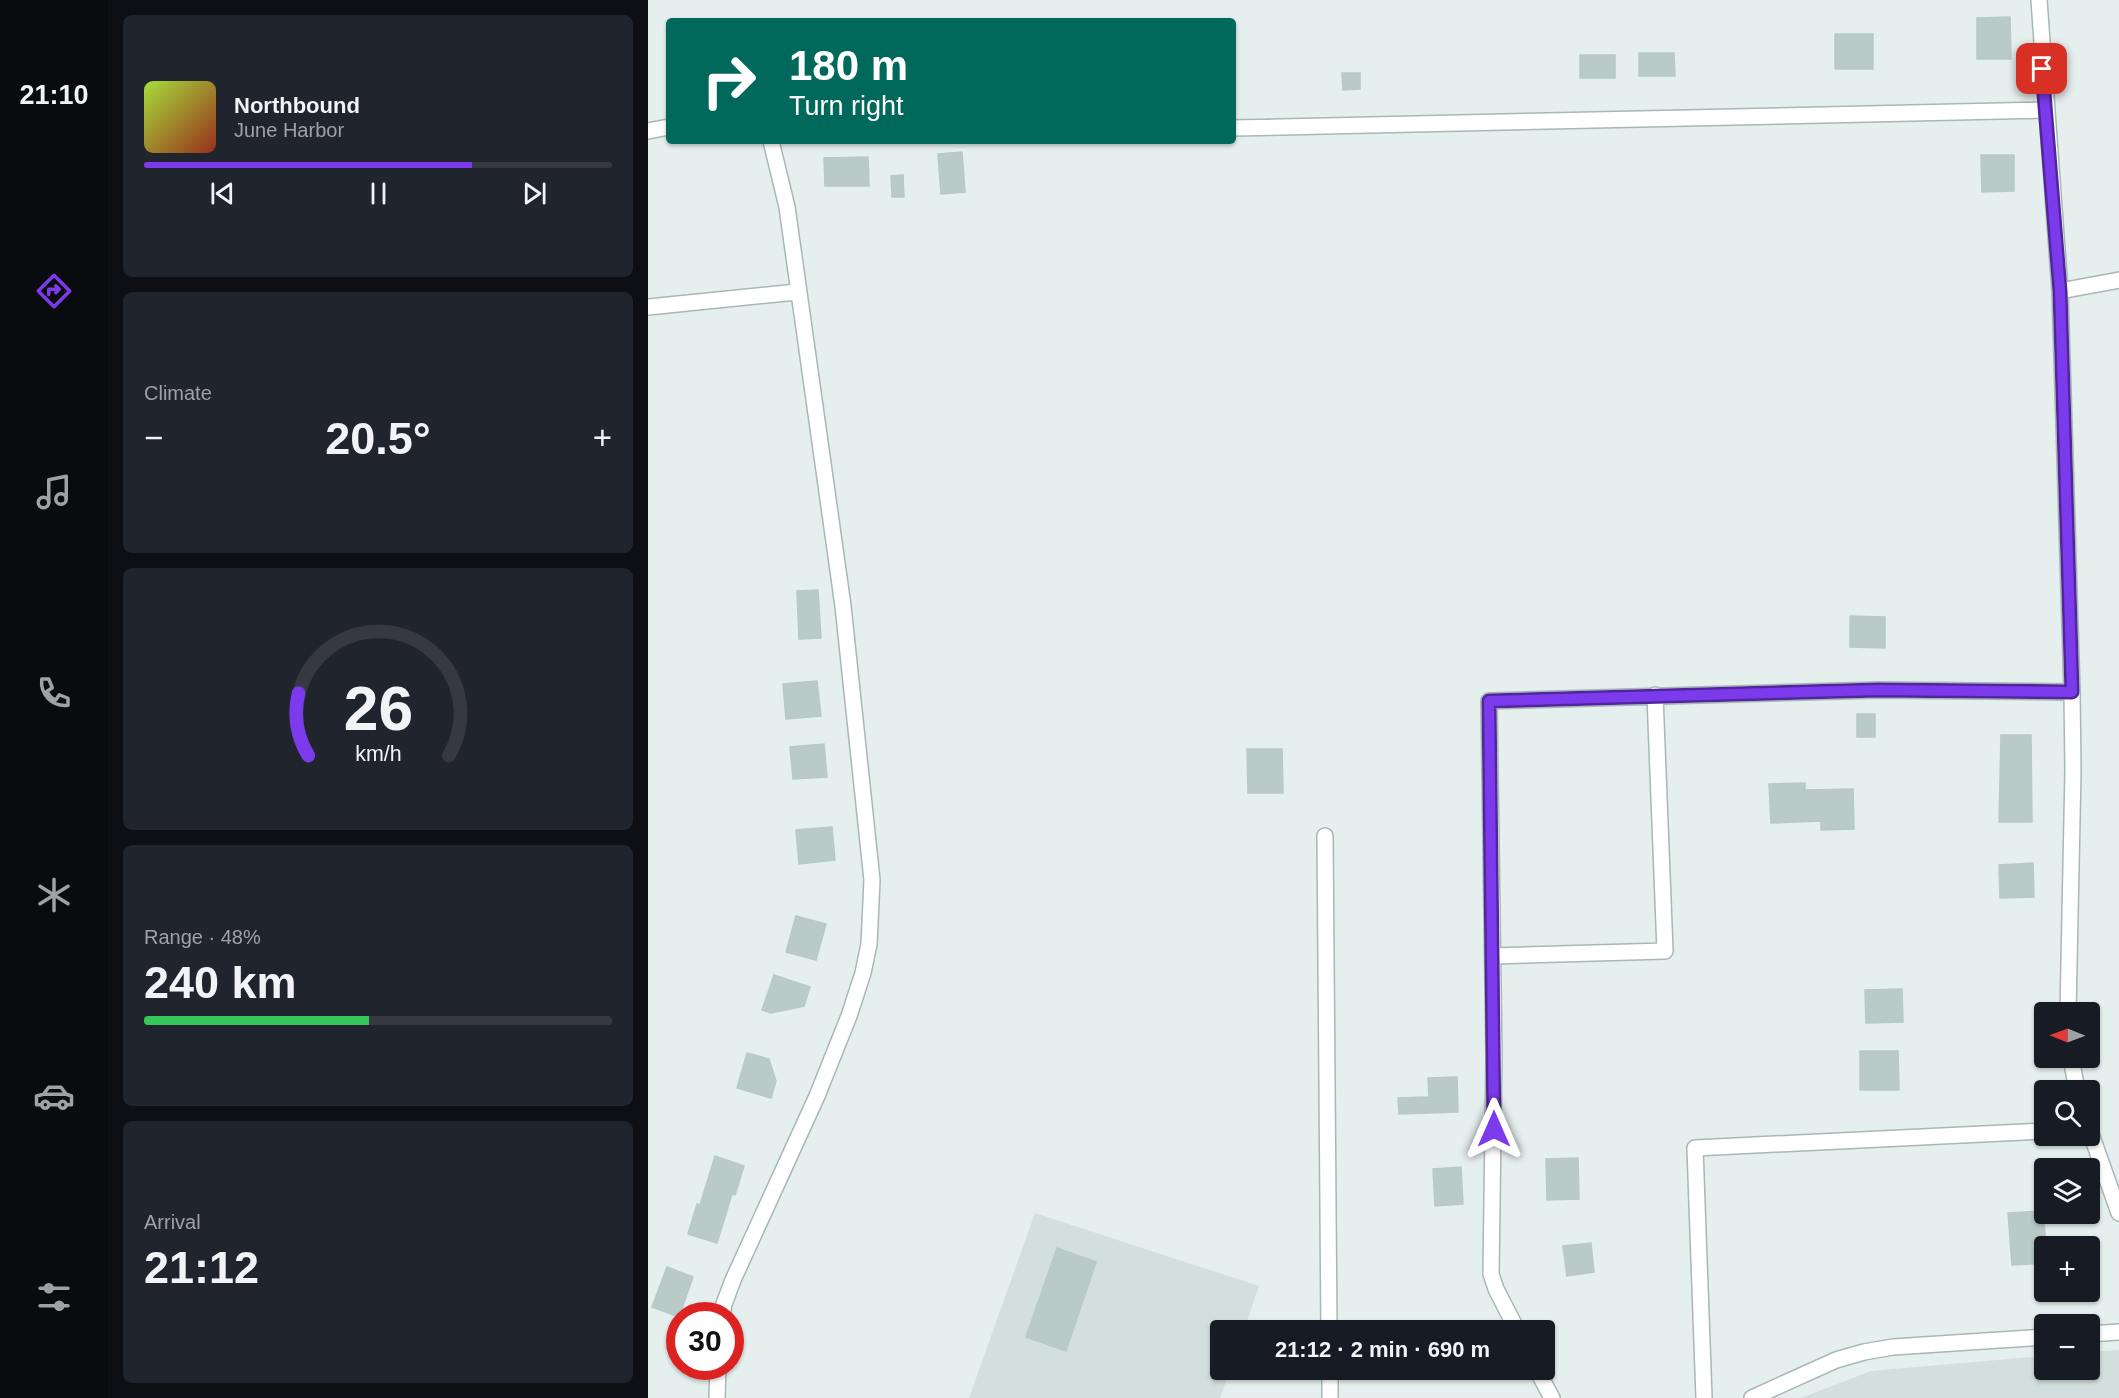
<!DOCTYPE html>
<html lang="en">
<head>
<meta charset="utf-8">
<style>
  body { margin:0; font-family:Arial,sans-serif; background:#20242c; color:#f1f3f6; height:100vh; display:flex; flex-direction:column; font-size:22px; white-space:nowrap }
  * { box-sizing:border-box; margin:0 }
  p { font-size:20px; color:#9ea1a6 }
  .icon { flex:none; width:33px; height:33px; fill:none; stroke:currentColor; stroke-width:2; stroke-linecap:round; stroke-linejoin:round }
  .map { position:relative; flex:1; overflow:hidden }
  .side { display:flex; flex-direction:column; gap:15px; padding:15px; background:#0d0f14; width:540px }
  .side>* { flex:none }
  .hud { position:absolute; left:18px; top:18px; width:570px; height:126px; border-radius:6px; box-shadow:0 2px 4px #0004; background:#00695c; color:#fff; overflow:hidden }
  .needle { width:39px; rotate:271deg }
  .tools { position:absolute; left:1386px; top:1002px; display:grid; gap:12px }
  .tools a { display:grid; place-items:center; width:66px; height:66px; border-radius:6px; background:#171b24; box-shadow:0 2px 4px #0004; font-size:30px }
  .speed { position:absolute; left:18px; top:1302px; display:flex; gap:12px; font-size:30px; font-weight:700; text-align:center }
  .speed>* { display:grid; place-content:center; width:78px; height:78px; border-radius:50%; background:#171b24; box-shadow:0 2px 4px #0004; line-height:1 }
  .speed .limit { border:9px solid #d22; background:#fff; color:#111 }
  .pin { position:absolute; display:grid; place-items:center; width:51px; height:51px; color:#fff; margin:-26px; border-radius:12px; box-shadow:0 3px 9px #0006 }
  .me { position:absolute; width:66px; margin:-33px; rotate:0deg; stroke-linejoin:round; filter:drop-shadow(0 0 4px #0008) }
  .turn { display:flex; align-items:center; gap:21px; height:126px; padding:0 24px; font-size:27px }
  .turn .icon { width:78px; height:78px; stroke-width:2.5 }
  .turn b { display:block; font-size:42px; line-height:51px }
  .big { font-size:45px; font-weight:600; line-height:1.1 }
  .side .card { flex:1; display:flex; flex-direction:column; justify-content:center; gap:9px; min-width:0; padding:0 21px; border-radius:9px; background:#20242c }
  .side .dial { align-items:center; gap:0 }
  .dial svg { height:156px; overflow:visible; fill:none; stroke:#363941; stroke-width:7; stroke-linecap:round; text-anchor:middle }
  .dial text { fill:#f1f3f6; stroke:none }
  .song { display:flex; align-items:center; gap:18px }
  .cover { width:72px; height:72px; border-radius:9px; background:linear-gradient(135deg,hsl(80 70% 55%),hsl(10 70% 35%)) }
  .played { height:6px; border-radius:3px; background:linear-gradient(90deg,#7c3aed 70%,#363941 70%) }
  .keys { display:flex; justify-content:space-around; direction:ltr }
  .heat { display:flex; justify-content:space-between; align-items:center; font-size:33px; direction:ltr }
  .charge { height:9px; border-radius:4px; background:linear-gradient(90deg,#34c759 48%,#363941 0) }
  .trip { position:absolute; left:562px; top:1320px; width:345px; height:60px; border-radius:6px; background:#171b24; box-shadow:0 2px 4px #0004; font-weight:600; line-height:60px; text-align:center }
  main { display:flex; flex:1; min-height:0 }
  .dock { display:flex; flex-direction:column; width:108px; justify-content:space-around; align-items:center; background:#090b0e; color:#9ea1a6 }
  .dock .icon { width:42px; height:42px }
  .dock .on { color:#7c3aed }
  .dock b { font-size:27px; color:#f1f3f6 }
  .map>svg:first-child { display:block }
</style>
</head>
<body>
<main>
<nav class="dock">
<b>21:10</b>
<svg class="icon on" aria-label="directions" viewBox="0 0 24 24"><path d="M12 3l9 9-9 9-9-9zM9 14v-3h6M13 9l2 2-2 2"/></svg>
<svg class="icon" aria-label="music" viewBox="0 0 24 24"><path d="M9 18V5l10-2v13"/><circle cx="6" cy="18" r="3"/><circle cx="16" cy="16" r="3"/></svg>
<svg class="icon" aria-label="phone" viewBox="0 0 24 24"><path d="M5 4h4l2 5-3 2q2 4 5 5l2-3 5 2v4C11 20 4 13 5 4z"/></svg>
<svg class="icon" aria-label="climate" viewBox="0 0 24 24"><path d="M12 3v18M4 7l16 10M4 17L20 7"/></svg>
<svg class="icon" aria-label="car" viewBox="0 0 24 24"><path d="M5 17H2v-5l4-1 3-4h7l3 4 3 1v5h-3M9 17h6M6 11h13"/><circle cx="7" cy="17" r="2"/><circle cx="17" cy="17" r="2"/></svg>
<svg class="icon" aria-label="filters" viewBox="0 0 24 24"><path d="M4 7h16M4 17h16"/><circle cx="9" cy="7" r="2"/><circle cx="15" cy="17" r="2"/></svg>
</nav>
<section class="side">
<div class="card">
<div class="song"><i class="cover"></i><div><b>Northbound</b><p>June Harbor</p></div></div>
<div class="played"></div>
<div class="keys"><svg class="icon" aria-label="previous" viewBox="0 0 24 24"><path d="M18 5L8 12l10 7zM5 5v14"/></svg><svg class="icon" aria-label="pause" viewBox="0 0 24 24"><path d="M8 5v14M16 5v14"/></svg><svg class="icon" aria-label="next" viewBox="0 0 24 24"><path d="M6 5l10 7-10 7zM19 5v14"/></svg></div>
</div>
<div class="card"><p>Climate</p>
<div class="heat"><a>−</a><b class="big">20.5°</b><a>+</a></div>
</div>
<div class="card dial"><svg viewBox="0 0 100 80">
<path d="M14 69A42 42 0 1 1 86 69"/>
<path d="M14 69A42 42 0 0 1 9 37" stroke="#7c3aed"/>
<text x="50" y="56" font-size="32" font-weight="700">26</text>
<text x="50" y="72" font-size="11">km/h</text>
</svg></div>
<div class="card"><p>Range · 48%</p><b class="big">240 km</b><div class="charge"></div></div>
<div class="card"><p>Arrival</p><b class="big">21:12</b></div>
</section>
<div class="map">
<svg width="1471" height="1398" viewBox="0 0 1471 1398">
  <rect width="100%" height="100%" fill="#e5efed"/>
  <path fill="#d3dfde" d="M387 1213 611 1286 596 1330H573V1370H582L572 1398H321Z
    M1471 1350V1398H1153L1223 1371 1396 1356V1370H1442V1352Z"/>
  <path fill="#bacbc7" stroke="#b7cac6" stroke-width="1.5" d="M1362 17 1363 59H1329V18Z
    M1187 34H1225V69H1187Z
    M991 53H1026L1027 76H991Z
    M932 55H967V78H932Z
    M694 73H712V89L695 90Z
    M314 152 317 192 293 194 290 154Z
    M1333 155H1366V191L1334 192Z
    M220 157 221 186H177L176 158Z
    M255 175 256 197H244L243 176Z
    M170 590 173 638 151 639 149 591Z
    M1202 616 1237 617V648L1202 647Z
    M169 681 173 716 138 719 135 684Z
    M1209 714H1227V737H1209Z
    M1353 735H1383L1384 822H1351Z
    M176 744 179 777 145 779 142 747Z
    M599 749H634L635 793H600Z
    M1157 783V790L1205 789 1206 829 1173 830V821L1123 823 1121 784Z
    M184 827 187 860 151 864 148 830Z
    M1385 863 1386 897 1352 898 1351 865Z
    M148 916 178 924 168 960 138 952Z
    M126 975 162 987 156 1006 123 1013 114 1010Z
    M1254 989 1255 1022 1218 1023 1217 990Z
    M1212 1051H1250L1251 1090H1212Z
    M99 1053 121 1059 128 1081 123 1098 89 1088Z
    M809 1077 810 1112 751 1114 750 1098 781 1097 780 1078Z
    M67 1156 96 1166 87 1195 84 1194 69 1243 40 1234 49 1204 52 1205Z
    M930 1158 931 1199 899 1200 898 1159Z
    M813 1167 815 1204 787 1206 785 1169Z
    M1395 1211 1398 1246 1396 1263 1364 1265 1360 1213Z
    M943 1243 946 1272 919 1276 915 1246Z
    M409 1248 448 1262 418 1351 378 1337Z
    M19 1267 45 1277 31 1317 4 1307Z"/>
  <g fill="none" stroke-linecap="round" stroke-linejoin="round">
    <defs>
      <path id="minor" d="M1391 0 1412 291 1424 692 1425 770 1420 1012
        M585 128 1398 110
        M0 131 21 127
        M1412 291 1471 280
        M0 307 149 292
        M677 836 681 1330
        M845 956 1017 951 1007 695
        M1423 1058 1429 1090
        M1442 1131 1471 1213
        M74 1316 76 1304 85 1280 169 1096 201 1016 215 973 221 944 224 880 195 606 139 207 123 141
        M869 1330 848 1289 843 1274 846 1057 841 701 1230 690 1424 692
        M1442 1334 1471 1332
        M682 1370V1398
        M889 1370 904 1398
        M69 1398 70 1366
        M1056 1398 1047 1148 1396 1131
        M1104 1398 1188 1360 1216 1352 1245 1347 1396 1337"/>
    </defs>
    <use href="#minor" stroke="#a7b8b6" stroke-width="18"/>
    <use href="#minor" stroke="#fff" stroke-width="15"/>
  </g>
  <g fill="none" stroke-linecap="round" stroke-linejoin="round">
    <defs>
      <path id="route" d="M846 1129 841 701 1230 690 1424 692 1412 291 1394 69"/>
    </defs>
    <use href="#route" stroke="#51269a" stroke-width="15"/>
    <use href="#route" stroke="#7c3aed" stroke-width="10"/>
  </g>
</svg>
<div class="tools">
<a><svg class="needle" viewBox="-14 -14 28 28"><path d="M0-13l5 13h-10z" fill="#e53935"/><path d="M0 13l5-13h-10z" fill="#9ea1a6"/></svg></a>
<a><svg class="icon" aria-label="search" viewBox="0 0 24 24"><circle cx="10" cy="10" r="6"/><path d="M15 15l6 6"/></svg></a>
<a><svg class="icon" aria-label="layers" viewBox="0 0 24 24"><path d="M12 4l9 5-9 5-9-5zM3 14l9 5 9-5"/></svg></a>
<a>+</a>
<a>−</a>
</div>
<div class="speed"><div class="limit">30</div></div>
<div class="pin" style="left:1394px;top:69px;background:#d93025"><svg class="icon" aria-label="arrive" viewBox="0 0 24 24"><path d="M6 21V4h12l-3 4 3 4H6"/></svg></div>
<svg class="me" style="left:846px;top:1129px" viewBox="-20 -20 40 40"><path d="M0-17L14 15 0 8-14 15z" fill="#7c3aed" stroke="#fff" stroke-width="4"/></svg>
<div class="trip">21:12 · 2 min · 690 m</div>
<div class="hud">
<div class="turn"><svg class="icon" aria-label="right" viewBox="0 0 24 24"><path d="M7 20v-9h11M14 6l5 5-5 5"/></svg><div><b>180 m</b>Turn right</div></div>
</div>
</div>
</main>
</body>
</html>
